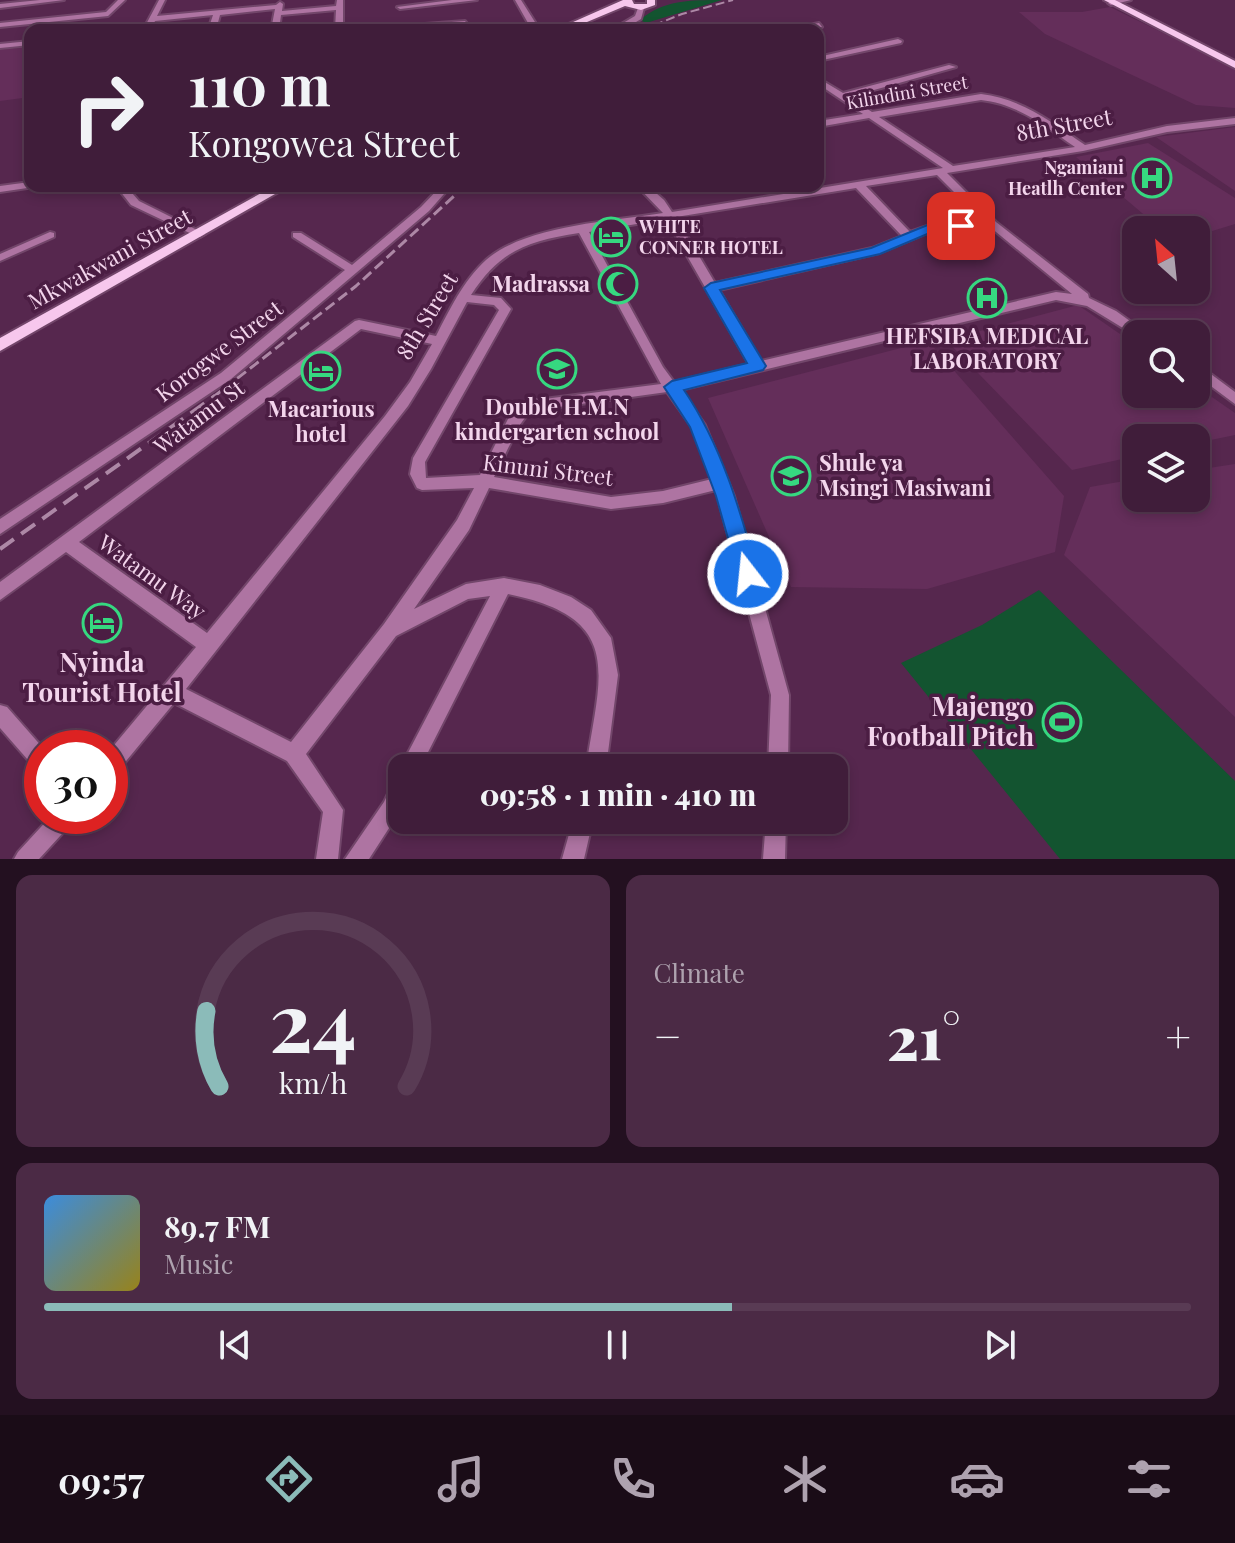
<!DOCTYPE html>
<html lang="en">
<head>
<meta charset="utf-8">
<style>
  body { margin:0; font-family:"Playfair Display",serif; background:#4b2a45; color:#f1f3f6; height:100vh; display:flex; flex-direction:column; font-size:30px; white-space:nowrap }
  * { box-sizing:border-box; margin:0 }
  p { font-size:26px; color:#aea2af }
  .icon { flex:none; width:44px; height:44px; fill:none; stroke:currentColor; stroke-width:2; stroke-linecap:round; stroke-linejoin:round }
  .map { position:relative; height:859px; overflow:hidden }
  .details { display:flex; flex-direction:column; gap:16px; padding:16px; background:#231020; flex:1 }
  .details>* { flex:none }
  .hud { position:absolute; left:24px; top:24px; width:800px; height:168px; border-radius:16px; box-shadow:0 4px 12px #0003,0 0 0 2px #593b54; background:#401d3a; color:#f1f3f6; overflow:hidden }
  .needle { width:52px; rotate:333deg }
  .buttons { position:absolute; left:1122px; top:216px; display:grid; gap:16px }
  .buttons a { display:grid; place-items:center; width:88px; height:88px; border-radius:16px; background:#401d3a; box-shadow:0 4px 12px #0003,0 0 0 2px #593b54; font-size:40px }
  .speed { position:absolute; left:24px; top:730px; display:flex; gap:16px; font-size:40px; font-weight:700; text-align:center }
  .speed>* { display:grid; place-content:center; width:104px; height:104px; border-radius:50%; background:#401d3a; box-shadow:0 4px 12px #0003,0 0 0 2px #593b54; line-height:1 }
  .speed .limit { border:12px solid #d22; background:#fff; color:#111 }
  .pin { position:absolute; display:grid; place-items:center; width:68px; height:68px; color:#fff; margin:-34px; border-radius:16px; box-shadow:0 4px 12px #0006 }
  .me { position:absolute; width:88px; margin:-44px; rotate:344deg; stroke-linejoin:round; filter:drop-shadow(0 0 6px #0008) }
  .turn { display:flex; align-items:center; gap:28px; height:168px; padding:0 32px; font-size:36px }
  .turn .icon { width:104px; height:104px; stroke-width:2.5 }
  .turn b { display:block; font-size:56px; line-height:68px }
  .big { font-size:60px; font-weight:800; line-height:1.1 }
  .details .tile { flex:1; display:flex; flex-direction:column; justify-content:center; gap:12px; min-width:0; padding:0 28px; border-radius:16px; background:#4b2a45 }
  .details .dial { align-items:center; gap:0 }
  .dial svg { height:208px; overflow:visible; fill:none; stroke:#593b54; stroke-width:7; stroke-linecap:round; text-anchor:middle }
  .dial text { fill:#f1f3f6; stroke:none }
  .song { display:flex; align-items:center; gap:24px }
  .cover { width:96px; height:96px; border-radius:12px; background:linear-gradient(135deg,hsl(210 70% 55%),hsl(50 70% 35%)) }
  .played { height:8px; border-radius:4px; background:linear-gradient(90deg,#8bbbb9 60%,#593b54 60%) }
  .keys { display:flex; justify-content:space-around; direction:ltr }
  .heat { display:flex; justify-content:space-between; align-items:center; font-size:44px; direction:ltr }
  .details .tiles { flex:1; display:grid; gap:16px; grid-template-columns:1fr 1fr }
  .tile:last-child { grid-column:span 2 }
  .trip { position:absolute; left:388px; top:754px; width:460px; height:80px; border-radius:16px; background:#401d3a; box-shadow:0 4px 12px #0003,0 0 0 2px #593b54; font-weight:800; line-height:80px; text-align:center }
  .tab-bar { display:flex; height:128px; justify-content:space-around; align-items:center; background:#1a0c17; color:#aea2af }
  .tab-bar .icon { width:56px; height:56px }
  .tab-bar .on { color:#8bbbb9 }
  .tab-bar b { font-size:36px; color:#f1f3f6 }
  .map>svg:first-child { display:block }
</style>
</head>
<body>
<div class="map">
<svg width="1235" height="859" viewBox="0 0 1235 859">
  <rect width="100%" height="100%" fill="#56274e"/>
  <path fill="#642e5a" d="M1110 7 1235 68V108L1196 105 1045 34 1019 12H1082Z
    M30 47V97L0 101V50Z
    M1235 127V191L1156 137Z
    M1148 143 1235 198V224L1196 236V230H1162L1076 157Z
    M1078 305 1136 345V394H1196V386L1235 413V435L1196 443V438H1136V456L1072 470 946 340Z
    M928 341 1064 496 1055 552 927 589 791 587 708 398Z
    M1235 464V717L1064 555 1090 487 1136 479V498H1196V470Z"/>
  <path fill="#135430" d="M722 0 646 23 640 20C663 0 690 0 722 0Z
    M1039 590 1235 781V859H1060L901 663 982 625Z"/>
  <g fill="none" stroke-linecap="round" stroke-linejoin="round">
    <defs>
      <path id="minor" d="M40 0H64L0 8V4Z
        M118 0H125L108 16 0 27V23L106 12Z
        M159 0H165L157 16 276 5 280 2 283 4 282 11 336 6 337 0H343V30H335L336 10 281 15 279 30H271L275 9 220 15 216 30H208L213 15 155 21 151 30H143Z
        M452 0H477L400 9 397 7Z
        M515 0H521L540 30H532Z
        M1116 0H1131L1111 5 1108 3Z
        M641 6 644 8 641 19 631 25H648L666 30H618V26L635 16 638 8Z
        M465 21 468 25 400 30 394 28 398 26Z
        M819 23 822 27 793 30 794 28Z
        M898 39 902 41 901 43 818 61V57Z
        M30 41V45L0 48V44Z
        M949 65 956 67 849 97 872 112 981 94C1022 99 1052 122 1085 145L1167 126 1235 118V124L1167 132 1083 151 947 173 996 222 1088 294 1089 298 1116 311 1148 334H1136V336L1087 306 1056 300 680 390 705 425 734 496 789 695 788 768H768L771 695 716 490 663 503 611 509 489 488 469 530 414 609 466 584 504 578 540 585 571 597 591 610 611 638 618 675 606 768H586C600 674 626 618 508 594L420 768H402V772L400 768 490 596 468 599 396 636 306 754 343 810 338 859H316L323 812 287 761 174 703 117 772 110 775V750L196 647 66 552 0 600V582L355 321 359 320 436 336C450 309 463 281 486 260 524 226 612 221 663 213L637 186H648L664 200 672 212 943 168 869 118 818 127V121L863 114 818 84V78L843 93ZM981 100C1018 104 1045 126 1075 147L953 166 879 117ZM937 175 983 221 930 225 910 232 866 186ZM856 188 902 236 872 248 715 283 676 217ZM666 219 749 364 674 382 663 367 589 232ZM990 227 1072 294 1056 292 761 361 719 290 879 253 932 231ZM579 233 661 384 521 402 508 419 480 475 426 478 425 462 511 309 501 298 471 295C500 250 528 241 579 233ZM467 302 494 305 499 310 413 458 410 474 417 488 422 490 474 488 457 520 384 624 291 742 186 689 408 406 431 369ZM361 329 432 344 410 382 385 416 207 633 79 542ZM667 392 692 427 712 479 663 491 611 497 494 477 519 426 530 411Z
        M30 182V186L34 187 0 192V186Z
        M116 186H126L139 201 205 234 200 237 196 236 131 205Z
        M441 186H451L429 211 231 379 0 534V519L221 373 345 270 293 237V233H301L352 265 421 207Z
        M50 232 54 233V237L0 261V254Z
        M1196 363 1235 392V404L1196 375Z
        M0 705 7 707 43 748 42 771 35 768 0 728Z
        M402 776V808L369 859H345L384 802 395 779Z
        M51 816H75L72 823 39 859H14L18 852Z
        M573 820H593L584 859H562Z
        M766 820H786L785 859H763Z"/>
      <path id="major" d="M623 0H632L634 4H647V0H655V5L641 10 625 6 568 30H555Z
        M1104 0H1115L1235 61V68Z
        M274 186H289L0 351V338Z"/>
    </defs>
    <use href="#minor" stroke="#72466a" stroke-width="4"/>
    <use href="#major" stroke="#72466a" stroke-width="4"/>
    <use href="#minor" fill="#ae74a2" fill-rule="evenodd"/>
    <use href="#major" fill="#f7c7ed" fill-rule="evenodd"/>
    <path stroke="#ad88a6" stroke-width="2" stroke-dasharray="9 4" stroke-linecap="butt" d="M642 30 682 14 733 0"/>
    <path stroke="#ad88a6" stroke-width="3" stroke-dasharray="11 5" stroke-linecap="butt" d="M212 398 356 286 465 186"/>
    <path stroke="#ad88a6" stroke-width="4" stroke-dasharray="17 9" stroke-linecap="butt" d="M0 549 215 396"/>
  </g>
  <path fill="#1a73e8" stroke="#114b97" stroke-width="2" d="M961 222 965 223V229L932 232 880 254 720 290 766 366 763 370 684 390C722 446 740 510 758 574L755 581 748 584 740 581 716 496 690 427 664 387 672 381 747 363 704 288 711 283 871 248 930 224Z"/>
  <defs>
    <symbol id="hospital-ring" viewBox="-11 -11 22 22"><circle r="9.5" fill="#4b1d43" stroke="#36d880" stroke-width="1.5"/><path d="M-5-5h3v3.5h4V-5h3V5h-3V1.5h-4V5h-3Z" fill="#36d880"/></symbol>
    <symbol id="hotel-ring" viewBox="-11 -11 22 22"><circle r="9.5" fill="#4b1d43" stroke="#36d880" stroke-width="1.5"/><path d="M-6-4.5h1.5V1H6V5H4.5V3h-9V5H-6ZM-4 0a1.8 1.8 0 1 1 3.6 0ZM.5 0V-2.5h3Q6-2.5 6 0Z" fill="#36d880"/></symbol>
    <symbol id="mosque-ring" viewBox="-11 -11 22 22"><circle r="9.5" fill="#4b1d43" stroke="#36d880" stroke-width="1.5"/><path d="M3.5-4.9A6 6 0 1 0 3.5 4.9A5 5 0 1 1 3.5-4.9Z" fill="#36d880"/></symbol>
    <symbol id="school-ring" viewBox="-11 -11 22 22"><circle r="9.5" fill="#4b1d43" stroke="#36d880" stroke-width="1.5"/><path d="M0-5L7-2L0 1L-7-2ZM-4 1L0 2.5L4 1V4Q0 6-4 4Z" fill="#36d880"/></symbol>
    <symbol id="stadium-ring" viewBox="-11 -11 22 22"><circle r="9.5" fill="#4b1d43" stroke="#36d880" stroke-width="1.5"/><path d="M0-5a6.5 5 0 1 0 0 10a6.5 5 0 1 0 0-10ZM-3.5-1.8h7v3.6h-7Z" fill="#36d880"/></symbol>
  </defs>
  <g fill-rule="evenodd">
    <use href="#hospital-ring" x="1130" y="156" width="44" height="44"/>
    <use href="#hotel-ring" x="589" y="215" width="44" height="44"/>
    <use href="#mosque-ring" x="596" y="262" width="44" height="44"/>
    <use href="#hospital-ring" x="965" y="276" width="44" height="44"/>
    <use href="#school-ring" x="535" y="347" width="44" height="44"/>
    <use href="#hotel-ring" x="299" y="349" width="44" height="44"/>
    <use href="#school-ring" x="769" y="454" width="44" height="44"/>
    <use href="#hotel-ring" x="80" y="601" width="44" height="44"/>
    <use href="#stadium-ring" x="1040" y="700" width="44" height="44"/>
  </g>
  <g text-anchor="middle" stroke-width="7" stroke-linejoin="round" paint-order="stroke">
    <g font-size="18" fill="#f3d5ec" stroke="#4b1d43">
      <text transform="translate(907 93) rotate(-10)" y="6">Kilindini Street</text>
    </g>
    <g font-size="18" font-weight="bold" fill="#f3d5ec" stroke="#4b1d43" text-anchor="end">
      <text x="1124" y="174">Ngamiani<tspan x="1124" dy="21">Heatlh Center</tspan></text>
      <text x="639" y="233" text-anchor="start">WHITE<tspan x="639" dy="21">CONNER HOTEL</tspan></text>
    </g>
    <g font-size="22" fill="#f3d5ec" stroke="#4b1d43">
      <text transform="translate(1064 125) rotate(-10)" y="8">8th Street</text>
      <text transform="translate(110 259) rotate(-29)" y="8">Mkwakwani Street</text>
      <text transform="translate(427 316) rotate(-59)" y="8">8th Street</text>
      <text transform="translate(219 351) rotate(-37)" y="8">Korogwe Street</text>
      <text transform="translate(199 417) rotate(-37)" y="8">Watamu St</text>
      <text transform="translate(548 470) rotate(7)" y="8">Kinuni Street</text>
      <text transform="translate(152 577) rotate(36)" y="8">Watamu Way</text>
    </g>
    <g font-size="22" font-weight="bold" fill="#f3d5ec" stroke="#4b1d43">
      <text x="590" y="292" text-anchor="end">Madrassa</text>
      <text x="987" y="344">HEFSIBA MEDICAL<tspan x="987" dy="25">LABORATORY</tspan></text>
      <text x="557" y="415">Double H.M.N<tspan x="557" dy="25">kindergarten school</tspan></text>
      <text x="321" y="417">Macarious<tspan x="321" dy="25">hotel</tspan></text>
      <text x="819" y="471" text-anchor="start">Shule ya<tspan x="819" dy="25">Msingi Masiwani</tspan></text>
    </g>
    <g font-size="26" font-weight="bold" fill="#f3d5ec" stroke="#4b1d43">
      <text x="102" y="672">Nyinda<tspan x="102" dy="30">Tourist Hotel</tspan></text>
      <text x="1034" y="716" text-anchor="end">Majengo<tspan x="1034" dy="30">Football Pitch</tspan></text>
    </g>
  </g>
</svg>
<div class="buttons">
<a><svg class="needle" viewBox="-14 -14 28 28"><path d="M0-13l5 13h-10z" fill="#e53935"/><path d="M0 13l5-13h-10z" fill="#aea2af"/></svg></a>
<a><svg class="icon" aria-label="search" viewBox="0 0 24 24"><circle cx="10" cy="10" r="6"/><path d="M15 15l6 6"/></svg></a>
<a><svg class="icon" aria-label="layers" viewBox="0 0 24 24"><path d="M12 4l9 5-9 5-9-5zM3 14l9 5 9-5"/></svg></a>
</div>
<div class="speed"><div class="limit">30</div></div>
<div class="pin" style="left:961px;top:226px;background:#d93025"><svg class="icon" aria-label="arrive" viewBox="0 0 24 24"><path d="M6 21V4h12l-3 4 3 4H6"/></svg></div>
<svg class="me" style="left:748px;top:574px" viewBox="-20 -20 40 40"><circle r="17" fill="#1a73e8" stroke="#fff" stroke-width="3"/><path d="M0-11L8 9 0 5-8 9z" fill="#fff"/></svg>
<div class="trip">09:58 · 1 min · 410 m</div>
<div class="hud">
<div class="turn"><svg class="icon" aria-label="right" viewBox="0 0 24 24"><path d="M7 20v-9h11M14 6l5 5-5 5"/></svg><div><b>110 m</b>Kongowea Street</div></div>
</div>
</div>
<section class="details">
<div class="tiles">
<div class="tile dial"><svg viewBox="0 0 100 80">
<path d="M14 69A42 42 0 1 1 86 69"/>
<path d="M14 69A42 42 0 0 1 9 40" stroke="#8bbbb9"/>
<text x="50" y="56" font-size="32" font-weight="700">24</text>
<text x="50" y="72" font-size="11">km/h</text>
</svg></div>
<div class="tile"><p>Climate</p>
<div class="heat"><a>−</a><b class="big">21°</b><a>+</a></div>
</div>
<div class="tile">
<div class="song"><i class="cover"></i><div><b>89.7 FM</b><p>Music</p></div></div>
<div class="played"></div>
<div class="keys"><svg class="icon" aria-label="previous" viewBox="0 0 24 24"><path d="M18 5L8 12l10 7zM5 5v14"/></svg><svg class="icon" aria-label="pause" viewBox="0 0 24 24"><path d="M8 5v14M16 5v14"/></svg><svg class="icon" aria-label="next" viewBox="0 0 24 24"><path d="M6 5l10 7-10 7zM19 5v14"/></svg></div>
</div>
</div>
</section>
<nav class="tab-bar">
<b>09:57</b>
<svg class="icon on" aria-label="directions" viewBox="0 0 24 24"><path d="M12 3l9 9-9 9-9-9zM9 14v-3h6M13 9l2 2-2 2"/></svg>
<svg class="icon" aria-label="music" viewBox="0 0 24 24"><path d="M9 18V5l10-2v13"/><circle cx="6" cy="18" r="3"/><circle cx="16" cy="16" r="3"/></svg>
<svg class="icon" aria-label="phone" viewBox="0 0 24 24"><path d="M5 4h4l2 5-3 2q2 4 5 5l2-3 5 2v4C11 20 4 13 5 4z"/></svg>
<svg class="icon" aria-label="climate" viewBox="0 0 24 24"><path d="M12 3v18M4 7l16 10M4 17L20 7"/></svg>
<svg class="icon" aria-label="car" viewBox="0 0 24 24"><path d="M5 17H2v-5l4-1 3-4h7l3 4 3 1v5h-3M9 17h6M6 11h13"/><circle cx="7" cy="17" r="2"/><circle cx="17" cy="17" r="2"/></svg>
<svg class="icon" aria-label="filters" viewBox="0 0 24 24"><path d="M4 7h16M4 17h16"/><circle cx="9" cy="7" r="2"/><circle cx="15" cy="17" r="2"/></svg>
</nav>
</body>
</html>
